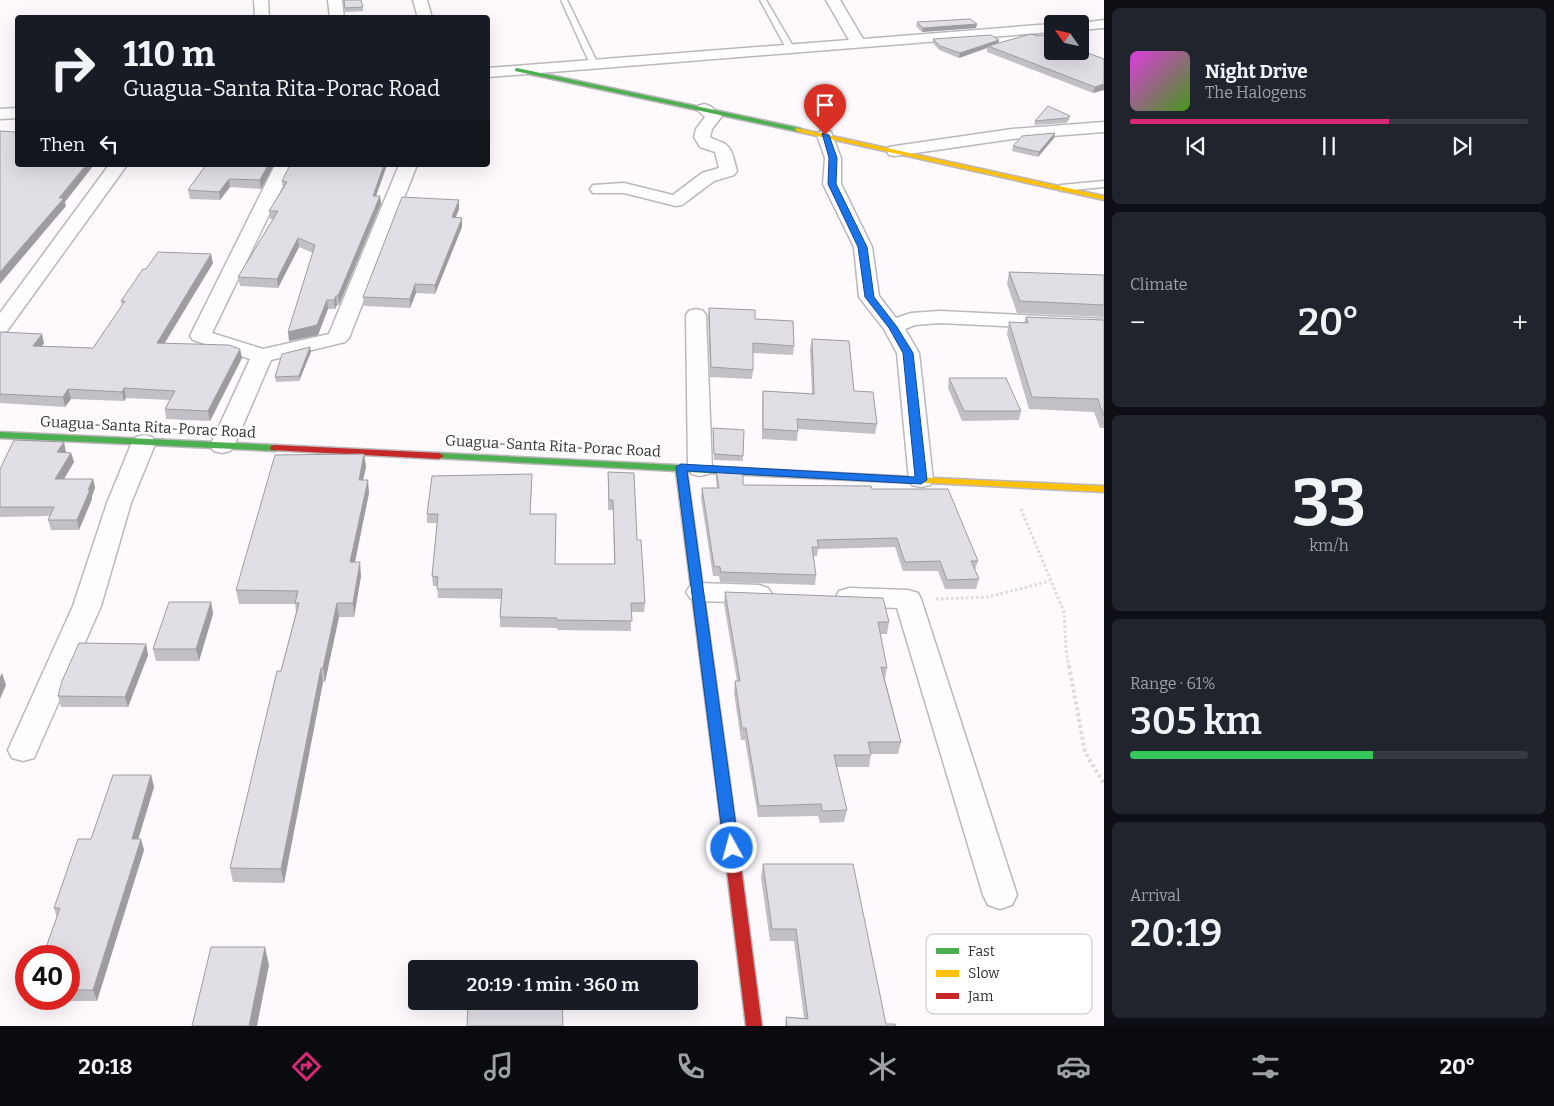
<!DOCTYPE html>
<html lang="en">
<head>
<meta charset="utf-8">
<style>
  body { margin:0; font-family:Bitter,serif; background:#20242c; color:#f1f3f6; height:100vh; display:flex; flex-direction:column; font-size:19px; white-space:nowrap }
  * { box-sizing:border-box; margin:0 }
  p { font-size:16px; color:#9ea1a6 }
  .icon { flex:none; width:28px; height:28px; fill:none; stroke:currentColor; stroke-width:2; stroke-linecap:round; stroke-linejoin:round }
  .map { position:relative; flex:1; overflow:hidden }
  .panel { display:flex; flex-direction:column; gap:8px; padding:8px; background:#0d0f14; width:450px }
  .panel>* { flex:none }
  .banner { position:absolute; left:15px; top:15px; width:475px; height:152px; border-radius:5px; box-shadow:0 5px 20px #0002; background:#171b24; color:#f1f3f6; overflow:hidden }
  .needle { width:32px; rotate:304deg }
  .buttons { position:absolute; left:1044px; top:15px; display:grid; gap:10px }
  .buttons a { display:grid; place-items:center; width:45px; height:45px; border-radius:5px; background:#171b24; box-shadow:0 5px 20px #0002; font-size:25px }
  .speed { position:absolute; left:15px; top:945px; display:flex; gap:10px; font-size:25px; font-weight:700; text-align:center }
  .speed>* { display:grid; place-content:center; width:65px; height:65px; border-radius:50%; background:#171b24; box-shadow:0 5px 20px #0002; line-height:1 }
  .speed .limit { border:8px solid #d22; background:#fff; color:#111 }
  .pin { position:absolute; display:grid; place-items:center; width:42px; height:42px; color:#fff; margin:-51px -21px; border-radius:50% 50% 50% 0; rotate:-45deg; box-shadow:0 0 5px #0007 }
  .pin .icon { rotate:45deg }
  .me { position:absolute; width:55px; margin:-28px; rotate:353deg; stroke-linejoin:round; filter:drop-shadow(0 0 4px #0008) }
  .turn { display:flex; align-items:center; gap:18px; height:105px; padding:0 25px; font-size:22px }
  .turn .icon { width:65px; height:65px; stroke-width:2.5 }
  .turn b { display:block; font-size:35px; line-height:42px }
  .then { display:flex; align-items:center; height:48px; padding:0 25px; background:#0003; gap:10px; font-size:19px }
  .big { font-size:38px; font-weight:600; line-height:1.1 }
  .panel .tile { flex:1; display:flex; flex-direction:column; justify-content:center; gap:8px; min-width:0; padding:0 18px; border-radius:8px; background:#20242c }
  .panel .dial { align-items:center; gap:0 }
  .dial b { font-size:65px; line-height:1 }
  .song { display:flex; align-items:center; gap:15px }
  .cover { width:60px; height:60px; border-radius:8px; background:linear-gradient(135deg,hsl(300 70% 55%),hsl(100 70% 35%)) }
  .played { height:5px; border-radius:2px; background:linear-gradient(90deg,#db2777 65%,#363941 65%) }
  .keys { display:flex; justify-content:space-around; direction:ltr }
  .heat { display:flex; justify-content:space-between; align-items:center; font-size:28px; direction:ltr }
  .charge { height:8px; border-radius:4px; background:linear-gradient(90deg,#34c759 61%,#363941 0) }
  .trip { position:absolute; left:408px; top:960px; width:290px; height:50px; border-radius:5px; background:#171b24; box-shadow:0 5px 20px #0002; font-weight:600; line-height:50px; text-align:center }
  .dock { display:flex; height:80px; justify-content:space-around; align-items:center; background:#090b0e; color:#9ea1a6 }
  .dock .icon { width:35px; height:35px }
  .dock .active { color:#db2777 }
  .dock b { font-size:22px; color:#f1f3f6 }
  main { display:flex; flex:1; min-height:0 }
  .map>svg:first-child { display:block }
</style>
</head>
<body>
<main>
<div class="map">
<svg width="1104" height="1026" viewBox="0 0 1104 1026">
  <rect width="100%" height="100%" fill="#fdf9fd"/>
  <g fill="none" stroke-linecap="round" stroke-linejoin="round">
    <defs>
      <path id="lane" d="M561 0H567L598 64 597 66 590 64Z
        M760 0H766L794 48 793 50 786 48Z
        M1104 181V187L1061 191 1057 188 1061 185Z"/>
      <path id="street" d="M254 0H268L269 18H255Z
        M328 0H342L344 18H330Z
        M413 0H427L432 18H418Z
        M826 0H840L863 39 1052 24V32L488 77V68L849 40Z
        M1104 20V28L1080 30V24H1075Z
        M704 104 710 106 722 116 712 129 710 137C714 140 717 140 721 142 733 146 734 161 737 171L734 175 714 181 682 205 676 206 624 193H593L590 189 593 185 624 183 673 195 702 173 719 168 715 152 700 147 694 137 696 129 705 117 696 109 698 106Z
        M18 108V118L0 119V109Z
        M1104 122V132L1012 139 895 156 889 155 887 151 889 147 895 146 1012 129Z
        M825 130 831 132 841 158V184L872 247 879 296 896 318 911 313 940 311 1104 319V331L940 323 915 325 905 329 919 353 933 480 930 485 921 487 912 485 909 480 897 353 884 329 859 297 854 247 823 184 825 158 817 135 819 132Z
        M109 165H127L7 331 0 333V313Z
        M275 165H293L212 333 263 349 329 334 399 165H417L349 338 345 342 271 360 234 446 230 451 222 453 214 451 210 446 250 359 193 340 190 336Z
        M696 309 703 311 706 315 712 469 708 474 700 476 692 474 688 469 686 315 689 311Z
        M144 435 152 437 156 442 131 503 101 606 34 758 23 761 12 758 8 750 73 606 107 503 132 442 136 437Z
        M699 583 759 585 768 588 772 594 768 600 759 603 699 601 690 598 686 592 690 586Z
        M849 588 908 590 918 593 921 599 1017 895 1012 905 1000 909 988 905 983 895 897 608 849 606 839 603 836 597 839 591Z"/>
      <path id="fast" d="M517 68 799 128 803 130 799 132 515 71V69Z
        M0 432 275 445 280 448 275 451 0 438Z
        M439 453 914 477 919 480 914 483 687 472 732 798 730 802 725 803 720 802 718 798 676 471 435 458 434 456Z"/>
      <path id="slow" d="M796 128 1104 196V200L799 132 795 130Z
        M914 477 1104 486V492L910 482 909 480 910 478Z"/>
      <path id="jam" d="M275 445 439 453 444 456 439 459 271 450 270 448 271 446Z
        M725 793 730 794 732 798 762 1026H746L718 798 720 794Z"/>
    </defs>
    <use href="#lane" stroke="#bcb7bc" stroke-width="3"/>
    <use href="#street" stroke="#bcb7bc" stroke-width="3"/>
    <use href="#fast" stroke="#bcb7bc" stroke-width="3"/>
    <use href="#slow" stroke="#bcb7bc" stroke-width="3"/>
    <use href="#jam" stroke="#bcb7bc" stroke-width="3"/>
    <path stroke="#dcdadc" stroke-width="3" stroke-dasharray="2.5 2.5" stroke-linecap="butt" d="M1021 509 1064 612 1066 650 1069 667
      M936 599 988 597 1050 581"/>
    <path stroke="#dcdadc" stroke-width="4" stroke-dasharray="3 3" stroke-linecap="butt" d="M1069 666 1085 752 1104 784"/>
    <use href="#lane" fill="#fffeff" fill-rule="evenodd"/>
    <use href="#street" fill="#fffeff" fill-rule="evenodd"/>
    <use href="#fast" fill="#4caf50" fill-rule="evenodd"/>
    <use href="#slow" fill="#ffc107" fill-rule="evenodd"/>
    <use href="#jam" fill="#c62828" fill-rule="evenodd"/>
  </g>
  <path fill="#c2c0c5" d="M343 0 363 7V11L345 12Z
    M917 22 976 28 922 32 916 26Z
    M933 39 999 40 998 43 1104 59V90L1093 93 987 52V48L959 58 939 50 933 43Z
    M1070 116 1069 120 1066 123 1034 125 1035 121Z
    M1054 138 1038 157 1012 151 1013 146Z
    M206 165H274L261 189 230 187 220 200 190 199 188 190Z
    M387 165 376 196H380L381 204 339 305H337L335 309H328L318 335 289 341 313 253 299 247 278 288 240 286 238 277 273 219H270L269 211 283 188 282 181Z
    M459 200V209L456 217 462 218V227L435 294 416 293 410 308 364 306 363 297Z
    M213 263 165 343 240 349 242 358 210 421 166 419 165 409 170 400 126 398 124 401 71 399 65 407 0 403V332L44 343 42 346 93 348 122 306 121 301 146 269Z
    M1009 272 1104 275V317L1017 313 1007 284Z
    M709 308 755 319 794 346 793 355 753 353V370L752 379 710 377 708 317Z
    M1026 317 1104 320V428H1100L1094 412 1029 409 1007 334 1009 322 1024 323Z
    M812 339 854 391 877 424 875 434 798 429 797 441 762 439V401L763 391 812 394 810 349Z
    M311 352 299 381 276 382 275 377Z
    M949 378 1021 411 1019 420 962 421 948 388Z
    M713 428 743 456V461L714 460Z
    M66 452 71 453 74 462 64 479H93L95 488 92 496V499L79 530H51L48 520 50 516 0 517V469Z
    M364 454 366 467 363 480 369 493 355 562 361 576 354 617H339L325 682H323L284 883 233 882 230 868 296 612 295 604H239L236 590Z
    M716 471 743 485 872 489 978 561 975 570 979 579 976 589H945L938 571H903L895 547 818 549 817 556H813L816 575 815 585 720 582 719 576H713L701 498 702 488H717L716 480Z
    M608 472 637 540 645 603 644 612H631V631L557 630V628L500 627V617L502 599 438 598 437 586H433L432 576 437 523H427V514L532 483 530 514 555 564H614L613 510H608Z
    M725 592 889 622 887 634H880L887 668 885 679 901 742 898 754H871L869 767H836L847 810 844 822 820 823 818 816 758 817 745 740H741L734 693 735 681H737L724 604Z
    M211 602 213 614 199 661H156L153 649Z
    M146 644 148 655 128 707H61L58 696Z
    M151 775 154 787 138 839H141L144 850 97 1001H36L35 999H69V956L54 908 91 839Z
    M763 864 886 1024 896 1026H785L786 1017 804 1018 794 941H770L761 877Z"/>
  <path fill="#9e9ca0" d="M977 24 976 28 922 32 923 28Z
    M999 40 998 45 988 46 987 48 959 58 960 53Z
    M1104 84V90L1093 93 1095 87Z
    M1055 133 1054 138 1038 157 1039 152Z
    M86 165H94L65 202 66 206 0 284V272Z
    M268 165H274L261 189 260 180Z
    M384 165H387L373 204V196Z
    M229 179 230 187 220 200 219 192Z
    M380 196 381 204 339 305 338 296Z
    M459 200V209L452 226V217Z
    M462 218V227L435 294V285Z
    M298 238 299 247 278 288 277 279Z
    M211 254 213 263 159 352 157 343Z
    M415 284 416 293 410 308V299Z
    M336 296 337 305 335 309 334 300Z
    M327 300 328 309 318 335 289 341 288 332Z
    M42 334 44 343 35 355 33 346Z
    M310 347 311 352 299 381V376Z
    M240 349 242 358 210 421 208 411Z
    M124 388 126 398 124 401 122 392Z
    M68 389 71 399 65 407 63 397Z
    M64 442 66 452 60 462 57 452Z
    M71 453 74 462 58 489 55 479Z
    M364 454 366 467 360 493 359 480Z
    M93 479 95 488 92 496V499L79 530 77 520Z
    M368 480 369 493 352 576 350 562Z
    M360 562 361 576 354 617 353 603Z
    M211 602 213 614 199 661 196 649Z
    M337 603 339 617 325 682 323 668Z
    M146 644 148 655 128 707 125 697Z
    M321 668 323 682 284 883 281 869Z
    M2 673 6 685 0 699V677Z
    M151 775 154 787 135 850 132 839Z
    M141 839 144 850 97 1001 93 990Z
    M265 947 269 965 257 1026H249Z"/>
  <path fill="#e1dfe5" stroke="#9e9ca0" d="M344 0H361L363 7 345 8Z
    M970 19 977 24 923 28 917 22Z
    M1031 34 1038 36 1042 35 1052 39V51H1080V50L1104 59V84L1095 87 988 46Z
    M991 35 999 40 960 53 940 46 933 39Z
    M1048 106 1070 116 1067 118 1035 121Z
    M18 129V165H86L59 198H64L0 272V131L15 132Z
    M1055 133 1039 152 1013 146 1022 136Z
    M206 165H268L260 180 229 179 219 192 188 190Z
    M290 165H384L373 196H380L338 296H336L334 300H327L317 325 288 332 315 245 298 238 277 279 238 277 278 211H269L287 182 282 181Z
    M402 197 459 200 452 217 462 218 435 285 415 284 410 299 363 297Z
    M158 252 211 254 157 343 229 345 240 349 208 411 165 409 175 391 124 388 122 392 68 389 63 397 0 394V332L42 334 33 346 93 348 125 301H121L143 269H146Z
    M1009 272 1104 275V305L1020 301Z
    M709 308 755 310V319L793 321 794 346 753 343V370L711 367Z
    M1026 317 1104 320V415H1103L1098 399 1032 397 1009 322 1028 323Z
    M812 339 849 341 854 391 873 392 877 424 797 419 798 431 763 429V391L814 394Z
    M310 347 299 376 275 377 282 354Z
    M949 378H1006L1021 411H964Z
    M713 428 744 430 743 456 714 454Z
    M14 440 64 442 57 452 71 453 55 479H93L88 490H90L77 520H48L54 507H0V469Z
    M364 454 359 480H368L350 562H360L353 603H337L323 668H321L281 869 230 868 277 671H281L299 603H295L298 591 236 590 275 455Z
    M716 471 743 472V485L871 486 872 489H948L978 561H971L979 579 947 580 940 561 905 562 897 538 817 540 819 547H812L816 575 721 572 720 567 714 566 702 488H719Z
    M608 472 634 473 637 540H641L645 603H631L632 621 557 620V618L500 617 502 589H437L438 577 432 576 438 514H427L432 476 532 474 530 514H556L555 564H615L613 500H609Z
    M725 592 883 598 889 622H878L887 668 881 667 901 742H868L871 755H834L847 810 822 811 821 804 759 806 746 728H742L735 681H740Z
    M169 602H211L196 649H153Z
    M79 643 146 644 125 697 58 696 62 681Z
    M113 775H151L132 839H141L93 990H69V956H43L60 908H54L78 839H91Z
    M763 864H853L886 1024H895L896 1026H787L786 1017 808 1019 796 929H772Z
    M211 947H265L249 1026H192Z
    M562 1002 563 1026H467L468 1004Z"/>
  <path fill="#1a73e8" stroke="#114b97" d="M822 133 829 135 837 158 836 184 867 247 874 297 897 327 913 353 927 480 921 484 687 471 739 848 737 853 732 854 727 853 724 848 676 467 681 464 915 477 903 353 889 328 865 297 858 247 828 184 829 158Z"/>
  <g text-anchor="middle" stroke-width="5" stroke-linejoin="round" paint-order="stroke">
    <g font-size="15" fill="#362f35" stroke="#fff">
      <text transform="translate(148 427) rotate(3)" y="5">Guagua-Santa Rita-Porac Road</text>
      <text transform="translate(553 446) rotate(3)" y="5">Guagua-Santa Rita-Porac Road</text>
    </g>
  </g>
  <rect x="926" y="934" width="166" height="80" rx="8" fill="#fff" stroke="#c3c1c2" stroke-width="1"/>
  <rect x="936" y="948" width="23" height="6" fill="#4caf50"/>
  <rect x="936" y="970" width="23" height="7" fill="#ffc107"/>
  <rect x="936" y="993" width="23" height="6" fill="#c62828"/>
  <g font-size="14" fill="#362f35">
    <text x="968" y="956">Fast</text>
    <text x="968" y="978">Slow</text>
    <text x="968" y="1001">Jam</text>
  </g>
</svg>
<div class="buttons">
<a><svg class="needle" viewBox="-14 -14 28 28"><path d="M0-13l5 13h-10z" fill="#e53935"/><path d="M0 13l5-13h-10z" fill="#9ea1a6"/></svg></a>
</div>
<div class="speed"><div class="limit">40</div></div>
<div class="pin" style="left:825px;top:135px;background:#d93025"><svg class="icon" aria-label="arrive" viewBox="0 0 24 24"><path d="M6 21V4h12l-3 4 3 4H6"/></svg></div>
<svg class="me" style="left:732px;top:848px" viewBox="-20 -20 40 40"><circle r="17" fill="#1a73e8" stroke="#fff" stroke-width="3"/><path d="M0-11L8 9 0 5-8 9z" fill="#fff"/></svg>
<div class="trip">20:19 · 1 min · 360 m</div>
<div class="banner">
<div class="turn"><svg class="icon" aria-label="right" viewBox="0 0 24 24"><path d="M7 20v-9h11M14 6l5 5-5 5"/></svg><div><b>110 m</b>Guagua-Santa Rita-Porac Road</div></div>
<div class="then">Then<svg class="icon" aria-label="left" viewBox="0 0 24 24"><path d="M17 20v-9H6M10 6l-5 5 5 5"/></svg></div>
</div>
</div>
<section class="panel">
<div class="tile">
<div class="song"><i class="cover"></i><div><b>Night Drive</b><p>The Halogens</p></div></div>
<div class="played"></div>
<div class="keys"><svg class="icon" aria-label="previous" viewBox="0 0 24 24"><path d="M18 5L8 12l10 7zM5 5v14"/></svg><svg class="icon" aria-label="pause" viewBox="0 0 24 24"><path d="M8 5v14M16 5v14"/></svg><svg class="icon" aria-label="next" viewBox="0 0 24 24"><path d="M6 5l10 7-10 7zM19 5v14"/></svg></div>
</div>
<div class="tile"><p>Climate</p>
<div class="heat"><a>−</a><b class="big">20°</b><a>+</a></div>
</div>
<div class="tile dial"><b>33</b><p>km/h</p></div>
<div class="tile"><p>Range · 61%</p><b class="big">305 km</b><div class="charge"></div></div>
<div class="tile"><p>Arrival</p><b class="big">20:19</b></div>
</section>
</main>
<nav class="dock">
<b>20:18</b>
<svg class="icon active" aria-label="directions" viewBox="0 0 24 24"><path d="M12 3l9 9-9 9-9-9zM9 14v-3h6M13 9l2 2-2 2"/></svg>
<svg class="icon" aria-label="music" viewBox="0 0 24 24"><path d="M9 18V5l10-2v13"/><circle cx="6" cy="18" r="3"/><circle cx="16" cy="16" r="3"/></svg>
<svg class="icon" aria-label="phone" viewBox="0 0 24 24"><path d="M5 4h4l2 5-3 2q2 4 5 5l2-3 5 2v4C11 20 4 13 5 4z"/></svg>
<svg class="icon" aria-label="climate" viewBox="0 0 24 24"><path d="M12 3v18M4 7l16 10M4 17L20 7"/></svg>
<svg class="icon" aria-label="car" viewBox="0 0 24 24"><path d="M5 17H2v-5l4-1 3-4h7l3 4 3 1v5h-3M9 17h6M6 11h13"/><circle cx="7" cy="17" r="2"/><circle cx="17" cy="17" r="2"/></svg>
<svg class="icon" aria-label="filters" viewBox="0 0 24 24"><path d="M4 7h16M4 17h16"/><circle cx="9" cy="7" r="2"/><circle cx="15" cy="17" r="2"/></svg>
<b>20°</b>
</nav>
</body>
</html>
